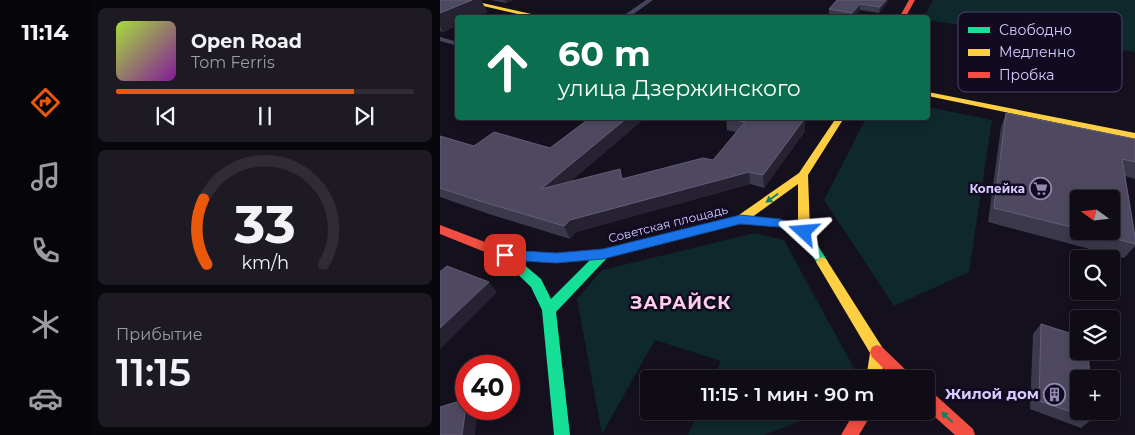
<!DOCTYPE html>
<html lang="ru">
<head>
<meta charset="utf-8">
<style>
  body { margin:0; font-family:Montserrat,sans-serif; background:#1d1a23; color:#f1f3f6; height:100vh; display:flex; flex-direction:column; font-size:19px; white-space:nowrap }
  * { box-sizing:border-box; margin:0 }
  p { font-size:16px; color:#9b9ba1 }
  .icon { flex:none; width:28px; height:28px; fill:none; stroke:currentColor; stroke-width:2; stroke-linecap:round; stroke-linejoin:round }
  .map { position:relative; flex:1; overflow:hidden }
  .details { display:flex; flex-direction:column; gap:8px; padding:8px; background:#08070c; width:350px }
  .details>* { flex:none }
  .banner { position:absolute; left:15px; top:15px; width:475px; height:105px; border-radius:5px; box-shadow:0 2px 8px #0003,0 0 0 1px #2f2c35; background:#0b6e4f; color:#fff; overflow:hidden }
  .needle { width:32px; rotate:285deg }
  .buttons { position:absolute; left:630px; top:190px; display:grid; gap:10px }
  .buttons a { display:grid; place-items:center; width:50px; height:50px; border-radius:5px; background:#0f0c16; box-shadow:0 2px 8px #0003,0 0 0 1px #2f2c35; font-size:25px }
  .speed { position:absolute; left:15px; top:355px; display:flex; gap:10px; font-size:25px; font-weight:700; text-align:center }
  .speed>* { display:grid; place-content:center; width:65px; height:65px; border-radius:50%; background:#0f0c16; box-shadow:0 2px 8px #0003,0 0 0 1px #2f2c35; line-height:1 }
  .speed .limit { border:8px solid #d22; background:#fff; color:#111 }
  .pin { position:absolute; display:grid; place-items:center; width:42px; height:42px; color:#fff; margin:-21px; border-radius:10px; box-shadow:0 2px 8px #0006 }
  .me { position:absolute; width:55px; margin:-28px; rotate:289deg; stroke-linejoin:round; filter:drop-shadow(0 0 4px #0008) }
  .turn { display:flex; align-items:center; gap:18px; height:105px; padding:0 20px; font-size:22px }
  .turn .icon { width:65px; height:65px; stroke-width:2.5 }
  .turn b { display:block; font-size:35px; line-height:42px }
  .big { font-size:38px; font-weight:600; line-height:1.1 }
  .details .card { flex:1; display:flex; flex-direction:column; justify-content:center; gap:8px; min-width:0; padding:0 18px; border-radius:8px; background:#1d1a23 }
  .details .dial { align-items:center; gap:0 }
  .dial svg { height:130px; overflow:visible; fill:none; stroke:#2f2c35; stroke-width:7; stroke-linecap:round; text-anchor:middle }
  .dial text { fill:#f1f3f6; stroke:none }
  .song { display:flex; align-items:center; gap:15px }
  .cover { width:60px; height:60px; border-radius:8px; background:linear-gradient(135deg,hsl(80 70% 55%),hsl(290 70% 35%)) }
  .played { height:5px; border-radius:2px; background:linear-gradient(90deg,#ea580c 80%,#2f2c35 80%) }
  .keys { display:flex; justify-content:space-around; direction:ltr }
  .trip { position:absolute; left:200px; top:370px; width:295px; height:50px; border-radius:5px; background:#0f0c16; box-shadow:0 2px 8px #0003,0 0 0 1px #2f2c35; font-weight:600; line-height:50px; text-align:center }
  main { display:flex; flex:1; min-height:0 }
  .dock { display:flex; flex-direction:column; width:90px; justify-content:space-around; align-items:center; background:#060509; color:#9b9ba1 }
  .dock .icon { width:35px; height:35px }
  .dock .on { color:#ea580c }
  .dock b { font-size:22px; color:#f1f3f6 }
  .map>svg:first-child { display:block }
</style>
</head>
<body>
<main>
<nav class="dock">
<b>11:14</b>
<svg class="icon on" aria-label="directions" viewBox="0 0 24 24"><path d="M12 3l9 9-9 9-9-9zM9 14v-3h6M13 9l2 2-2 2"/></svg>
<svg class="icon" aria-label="music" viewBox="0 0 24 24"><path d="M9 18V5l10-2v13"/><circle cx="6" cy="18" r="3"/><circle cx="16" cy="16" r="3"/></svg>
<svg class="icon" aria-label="phone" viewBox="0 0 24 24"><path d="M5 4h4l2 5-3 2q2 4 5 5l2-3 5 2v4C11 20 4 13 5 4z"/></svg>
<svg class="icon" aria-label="climate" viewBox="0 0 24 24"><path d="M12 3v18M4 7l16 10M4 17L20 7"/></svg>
<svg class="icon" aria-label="car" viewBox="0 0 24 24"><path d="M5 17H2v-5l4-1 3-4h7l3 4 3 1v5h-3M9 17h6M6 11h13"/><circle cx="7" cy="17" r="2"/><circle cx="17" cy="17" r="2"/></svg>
</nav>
<section class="details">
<div class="card">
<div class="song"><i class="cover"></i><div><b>Open Road</b><p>Tom Ferris</p></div></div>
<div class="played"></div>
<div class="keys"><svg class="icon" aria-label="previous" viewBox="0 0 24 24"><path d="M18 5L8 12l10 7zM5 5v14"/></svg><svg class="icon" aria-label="pause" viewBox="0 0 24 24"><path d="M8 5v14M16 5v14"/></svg><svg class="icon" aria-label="next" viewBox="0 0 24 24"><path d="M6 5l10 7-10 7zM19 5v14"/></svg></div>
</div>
<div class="card dial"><svg viewBox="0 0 100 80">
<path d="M14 69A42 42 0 1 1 86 69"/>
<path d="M14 69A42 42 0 0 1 12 29" stroke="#ea580c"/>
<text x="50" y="56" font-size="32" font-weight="700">33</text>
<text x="50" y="72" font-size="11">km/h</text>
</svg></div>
<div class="card"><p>Прибытие</p><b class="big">11:15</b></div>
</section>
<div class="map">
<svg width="695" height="435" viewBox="0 0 695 435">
  <rect width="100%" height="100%" fill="#14101d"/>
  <path fill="#0e282b" d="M493 0H695V52L488 20V18L484 17Z
    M488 107 552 120 529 272 454 306 384 200 426 118H488Z
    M315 233 344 240 415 370 412 379H273L281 361 215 340 162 434 137 299 162 270Z
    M259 411H386L324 435H248Z"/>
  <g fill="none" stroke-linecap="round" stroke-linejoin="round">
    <path fill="#47445e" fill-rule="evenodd" d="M206 0H213L188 18H180Z
      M0 37 18 42V46L0 41Z"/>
    <path fill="#16e098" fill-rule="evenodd" d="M300 216 340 219 368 229 388 262 386 265 382 267 378 265 360 235 339 227 300 224 167 258 116 312 130 435H114L102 310 91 287 61 258 59 255 61 252H69L101 279 111 299 159 251Z"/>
    <path fill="#ffcf43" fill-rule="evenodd" d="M18 0H29L109 18H95Z
      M488 92 695 133V139L488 96Z
      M396 118H404L368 175 370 232 368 235H360L358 232V184L304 223H296L294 220 296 217 359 173Z
      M382 257 386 259 442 347 444 352 442 379H426L430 353 376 262 378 259Z"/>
    <path fill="#f24e42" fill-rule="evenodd" d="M469 0H475L465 18H459Z
      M0 225 66 250 116 253 163 249 167 251 169 254 167 257 163 259 116 263 65 260 0 234Z
      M437 345 442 347 470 374 472 379H454L432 357 430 352 432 347Z
      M486 390 492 392 533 429 535 435H515L486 409Z
      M415 411H433L419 435H401Z"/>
  </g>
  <path fill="#3d394c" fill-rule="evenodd" d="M0 0H41L47 12 18 18V25L3 32 0 31Z
    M51 0H73L66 3Z
    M397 0H449L439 13 420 10 413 18H403L389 15V9Z
    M566 113 695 139V179L685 176 695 236V246L684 258 548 222 561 127ZM639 199 671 231H639Z
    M150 118H205L131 181 183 178 273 160 296 132 287 130 286 118 365 131 324 188 310 184 136 232 130 239 49 214 0 197V136L34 146 110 148Z
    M601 324 652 419 641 428 590 409 593 334Z"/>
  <path fill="#262231" d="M32 0H41L47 12 34 18H18V25L3 32 0 26V13Z
    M65 0H73L66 3Z
    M446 0H449L439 13 440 7Z
    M420 4V10L413 18H412V13Z
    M187 118H205L108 201 101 189Z
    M365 118V131L324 188 323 175Z
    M309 172 310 184 136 232 130 239 124 226 130 220Z
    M49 282 57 292 0 349V328Z
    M26 406V409H38L35 435H22Z"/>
  <path fill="#4e4960" stroke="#635d79" d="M2 0H32L0 13V1Z
    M397 0H446L440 7 420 4 412 13 389 9Z
    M566 113 695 139V162L682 159 695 236V244L647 231H671V199H639V229L554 208Z
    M150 118H187L101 189 180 169 182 179 263 158 273 160 305 122 286 118H365L323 175 309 172 130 220 124 226 40 201 0 188V136L34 146 54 132 110 148Z
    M7 266 49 282 0 328V271H1Z
    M601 324 639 336V351H648L650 379H639V411H652V419L599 401Z
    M26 399V406L22 435H0V407Z"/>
  <defs><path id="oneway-solid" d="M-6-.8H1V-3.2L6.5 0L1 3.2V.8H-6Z" transform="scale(1.25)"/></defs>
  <g fill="#148063">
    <use href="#oneway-solid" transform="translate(332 198) rotate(145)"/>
    <use href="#oneway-solid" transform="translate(507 417) rotate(-138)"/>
  </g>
  <path fill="#1a73e8" stroke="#114b97" d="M300 215 340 219 368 229 369 232 364 236 339 227 300 224 163 259 116 263 65 260 59 255 65 250 116 253 163 249Z"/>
  <defs>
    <symbol id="supermarket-ring" viewBox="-11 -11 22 22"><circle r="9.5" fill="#110b22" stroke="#928ab0" stroke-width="1.5"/><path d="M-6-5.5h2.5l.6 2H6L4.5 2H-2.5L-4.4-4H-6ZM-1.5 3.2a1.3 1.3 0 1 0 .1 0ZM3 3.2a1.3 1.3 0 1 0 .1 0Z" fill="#928ab0"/></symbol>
    <symbol id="building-ring" viewBox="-11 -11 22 22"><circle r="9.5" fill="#110b22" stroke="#928ab0" stroke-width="1.5"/><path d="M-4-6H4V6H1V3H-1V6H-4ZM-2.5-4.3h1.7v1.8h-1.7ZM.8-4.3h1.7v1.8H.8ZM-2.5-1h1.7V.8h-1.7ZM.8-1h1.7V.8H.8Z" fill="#928ab0"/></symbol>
  </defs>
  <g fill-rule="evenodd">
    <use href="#supermarket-ring" x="588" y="176" width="25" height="25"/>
    <use href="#building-ring" x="602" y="382" width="25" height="25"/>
  </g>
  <g text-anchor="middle" stroke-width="5" stroke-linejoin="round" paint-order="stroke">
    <g font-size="12" font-weight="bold" fill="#d6ccff" stroke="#110b22" text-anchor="end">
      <text x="585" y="193">Копейка</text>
    </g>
    <g font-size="12" fill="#d6ccff" stroke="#110b22">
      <text transform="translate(228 224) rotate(-14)" y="4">Советская площадь</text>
    </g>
    <g font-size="15" font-weight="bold" fill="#d6ccff" stroke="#110b22" text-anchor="end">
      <text x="599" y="399">Жилой дом</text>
    </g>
    <g font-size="18" font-weight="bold" letter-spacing="1" fill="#ffceea" stroke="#110b22">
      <text x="241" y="309">ЗАРАЙСК</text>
    </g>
  </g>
  <rect x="518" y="12" width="164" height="80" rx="8" fill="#110b22" stroke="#4c4564" stroke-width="1"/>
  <rect x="528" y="27" width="22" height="6" fill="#16e098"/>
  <rect x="528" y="49" width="22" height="7" fill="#ffcf43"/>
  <rect x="528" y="72" width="22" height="6" fill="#f24e42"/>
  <g font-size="14" fill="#d6ccff">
    <text x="559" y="35">Свободно</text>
    <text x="559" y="57">Медленно</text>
    <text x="559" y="80">Пробка</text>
  </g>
</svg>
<div class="buttons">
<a><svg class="needle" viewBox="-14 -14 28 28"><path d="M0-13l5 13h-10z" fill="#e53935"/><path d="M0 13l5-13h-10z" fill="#9b9ba1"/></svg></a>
<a><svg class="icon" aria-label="search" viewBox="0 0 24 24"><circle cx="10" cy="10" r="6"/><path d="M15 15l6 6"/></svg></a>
<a><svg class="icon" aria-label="layers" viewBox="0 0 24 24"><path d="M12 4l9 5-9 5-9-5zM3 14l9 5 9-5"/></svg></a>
<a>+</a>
</div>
<div class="speed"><div class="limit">40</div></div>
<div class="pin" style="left:65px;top:255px;background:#d93025"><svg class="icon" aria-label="arrive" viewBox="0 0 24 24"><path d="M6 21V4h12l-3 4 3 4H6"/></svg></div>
<svg class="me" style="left:364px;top:232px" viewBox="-20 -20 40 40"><path d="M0-17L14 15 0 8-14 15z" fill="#1a73e8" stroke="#fff" stroke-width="4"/></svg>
<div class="trip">11:15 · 1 мин · 90 m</div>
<div class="banner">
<div class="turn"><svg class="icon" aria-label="ahead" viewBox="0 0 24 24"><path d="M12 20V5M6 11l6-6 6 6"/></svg><div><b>60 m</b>улица Дзержинского</div></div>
</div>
</div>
</main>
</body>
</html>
